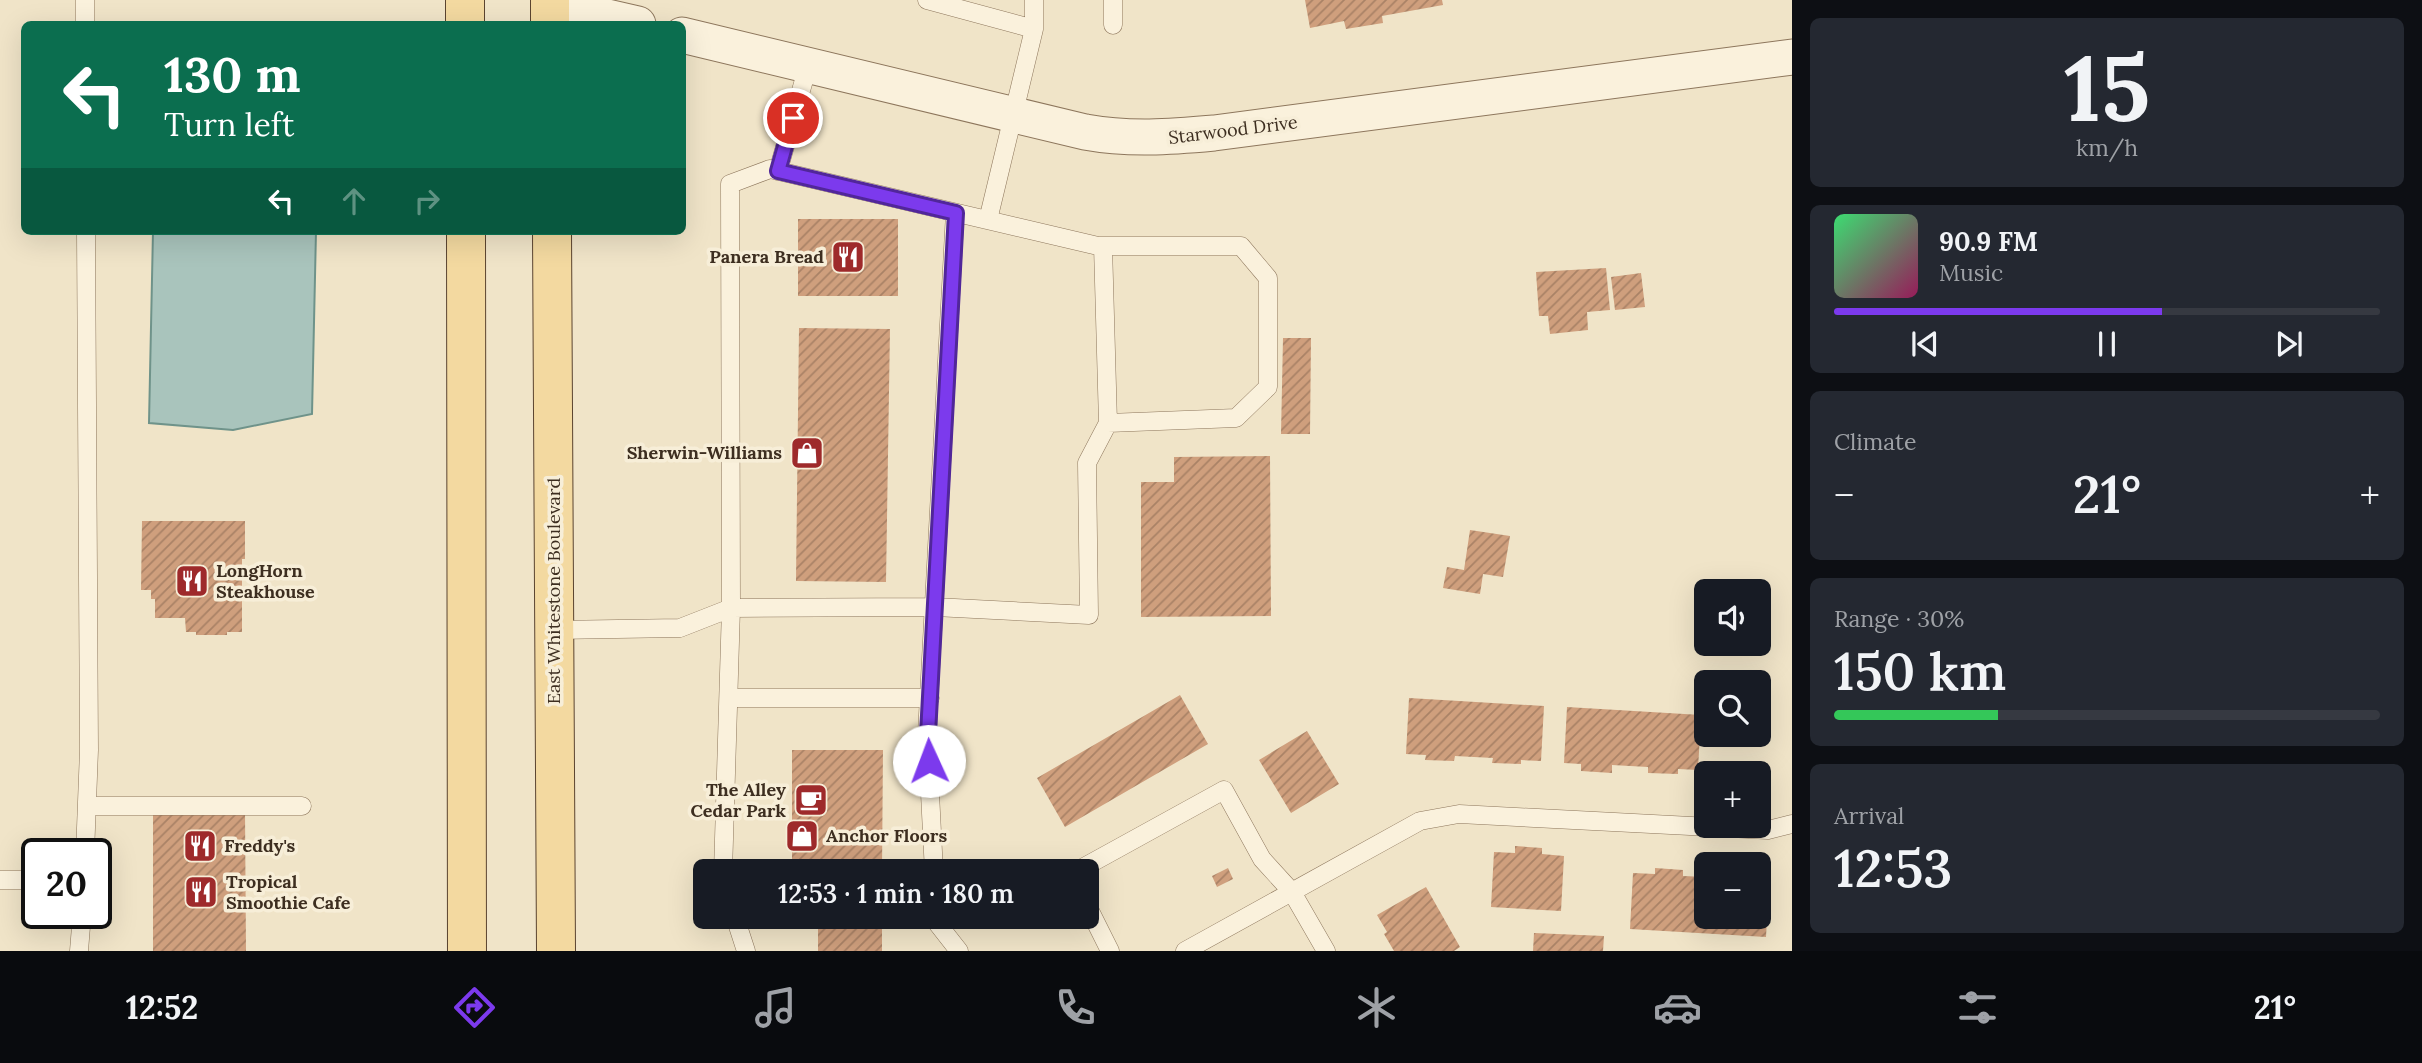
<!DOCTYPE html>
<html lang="en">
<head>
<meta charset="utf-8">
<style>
  body { margin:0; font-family:Lora,serif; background:#242831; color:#f1f3f6; height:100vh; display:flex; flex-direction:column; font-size:26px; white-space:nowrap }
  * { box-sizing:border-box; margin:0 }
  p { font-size:23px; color:#9ea1a6 }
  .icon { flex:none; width:38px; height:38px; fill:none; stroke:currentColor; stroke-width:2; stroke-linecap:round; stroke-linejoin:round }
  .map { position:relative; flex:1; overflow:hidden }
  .side { display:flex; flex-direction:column; gap:18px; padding:18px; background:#0d0f14; width:630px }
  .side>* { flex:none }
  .guide { position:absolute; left:21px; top:21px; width:665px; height:214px; border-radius:10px; box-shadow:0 7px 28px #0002; background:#0b6e4f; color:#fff; overflow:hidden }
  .buttons { position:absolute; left:1694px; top:579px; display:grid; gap:14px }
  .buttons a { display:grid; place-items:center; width:77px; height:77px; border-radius:10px; background:#171b24; box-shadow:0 7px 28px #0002; font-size:35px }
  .speed { position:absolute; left:21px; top:838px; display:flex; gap:14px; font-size:35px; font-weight:700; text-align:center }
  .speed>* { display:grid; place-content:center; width:91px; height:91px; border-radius:50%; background:#171b24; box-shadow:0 7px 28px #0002; line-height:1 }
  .speed .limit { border:4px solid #111; border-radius:10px; background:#fff; color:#111 }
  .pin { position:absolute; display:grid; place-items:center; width:60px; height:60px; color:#fff; margin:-30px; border:4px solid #fff; border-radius:50%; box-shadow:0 2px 7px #0007 }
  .me { position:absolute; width:77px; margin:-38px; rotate:358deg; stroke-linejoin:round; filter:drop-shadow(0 0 5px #0008) }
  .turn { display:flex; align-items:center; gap:24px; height:147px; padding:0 28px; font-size:32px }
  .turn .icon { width:91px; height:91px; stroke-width:2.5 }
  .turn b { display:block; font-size:49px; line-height:60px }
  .lanes { display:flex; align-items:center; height:66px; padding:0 28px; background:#0003; justify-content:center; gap:35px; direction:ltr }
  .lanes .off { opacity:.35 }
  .big { font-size:52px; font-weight:600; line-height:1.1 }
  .side .widget { flex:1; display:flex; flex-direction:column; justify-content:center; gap:10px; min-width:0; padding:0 24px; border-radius:10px; background:#242831 }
  .side .dial { align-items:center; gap:0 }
  .dial b { font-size:91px; line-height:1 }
  .song { display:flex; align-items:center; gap:21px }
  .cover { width:84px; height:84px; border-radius:10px; background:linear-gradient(135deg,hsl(140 70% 55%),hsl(330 70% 35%)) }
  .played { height:7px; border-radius:4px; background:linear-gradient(90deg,#7c3aed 60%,#363941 60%) }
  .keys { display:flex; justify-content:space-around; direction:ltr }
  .heat { display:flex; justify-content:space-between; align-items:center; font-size:38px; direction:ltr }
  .charge { height:10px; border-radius:5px; background:linear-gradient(90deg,#34c759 30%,#363941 0) }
  .trip { position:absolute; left:693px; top:859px; width:406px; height:70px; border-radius:10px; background:#171b24; box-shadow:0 7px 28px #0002; font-weight:600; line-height:70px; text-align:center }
  .tab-bar { display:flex; height:112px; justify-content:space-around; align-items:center; background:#090b0e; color:#9ea1a6 }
  .tab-bar .icon { width:49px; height:49px }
  .tab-bar .selected { color:#7c3aed }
  .tab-bar b { font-size:32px; color:#f1f3f6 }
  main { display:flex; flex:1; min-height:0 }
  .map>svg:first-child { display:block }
</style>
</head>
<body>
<main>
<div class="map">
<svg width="1792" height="951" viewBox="0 0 1792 951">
  <defs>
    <pattern id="building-hatch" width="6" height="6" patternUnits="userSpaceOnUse" patternTransform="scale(1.75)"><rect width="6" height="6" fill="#cf9f7d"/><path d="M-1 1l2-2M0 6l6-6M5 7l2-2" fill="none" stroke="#a98266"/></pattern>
  </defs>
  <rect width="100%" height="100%" fill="#f0e4c8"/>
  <path fill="#a9c4bc" stroke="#6f938a" stroke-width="2" d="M153 231H316L312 414 233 430 149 423Z"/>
  <path fill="url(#building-hatch)" d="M1305 0H1442L1443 5 1382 16 1383 23 1346 29 1344 21 1310 28Z
    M798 219H898V296H798Z
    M1606 268 1610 310 1587 312 1588 330 1550 334 1548 316H1539L1536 272Z
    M1641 273 1645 307 1615 310 1611 277Z
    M799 328 890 329 886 582 796 581Z
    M1283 338H1311L1310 434H1281Z
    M1270 456 1271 616 1141 617V482H1174V457Z
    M142 521H245V559H242V632H227V635H196V632H186L185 618H155V599H151V590H141Z
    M1470 530 1510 536 1503 577 1483 574 1480 594 1443 588 1447 567 1464 570Z
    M1180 695 1208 744 1065 827 1037 778Z
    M1409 698 1544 706 1541 761 1521 760V764L1492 763 1493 758 1455 756 1454 761 1425 760 1426 755 1406 754Z
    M1567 707 1701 715 1698 770 1678 769V774L1648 773V767L1612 765V773L1581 771V764L1564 763Z
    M1307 731 1339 784 1291 813 1259 760Z
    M792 750H883L882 872H792Z
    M153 811H245L246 951H153Z
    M1515 846 1542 848V854L1564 856 1561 911 1491 907 1494 852 1515 853Z
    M1228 868 1233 879 1217 887 1212 876Z
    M1655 868 1683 870V876L1706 877V917H1759V880L1769 881 1766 937 1630 929 1633 873 1655 874Z
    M1426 887 1460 947 1454 951H1394L1384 934 1387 932 1377 915Z
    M818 917H882V951H818Z
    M1534 933 1604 936 1603 951H1533Z"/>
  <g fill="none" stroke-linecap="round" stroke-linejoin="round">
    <defs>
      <path id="service" d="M85 0V24
        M927 0 1034 29
        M1113 25V0
        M770 169 1098 246H1241L1268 278V387L1236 418 1108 423 1087 463 1089 615 935 607 731 608 730 184Z
        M778 171 808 66
        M988 220 1034 29V0
        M1103 246 1108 423
        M554 630 680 628 731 608 723 872
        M729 698H930
        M87 806H302
        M85 854 89 750 86 231
        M934 872 927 734 955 213
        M1075 872 1224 790 1262 859 1292 892 1326 951
        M0 880H37
        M1087 905 1110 951
        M735 917 746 951
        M937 917V923L959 951
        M79 951 82 914
        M1185 951 1420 821 1459 814 1768 830 1792 824"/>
      <path id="minor" d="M550 4 638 24
        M682 35 1085 132C1129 140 1170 137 1214 133L1792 57"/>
      <path id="primary" d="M465 0V24
        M550 0V24
        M466 231 467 951
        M552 231 556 951"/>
    </defs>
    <use href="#service" stroke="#8d765c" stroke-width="19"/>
    <use href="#minor" stroke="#8d765c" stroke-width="37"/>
    <use href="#primary" stroke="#5b4430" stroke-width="40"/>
    <use href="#service" stroke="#faf1dc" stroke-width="18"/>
    <use href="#minor" stroke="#faf1dc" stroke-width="35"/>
    <use href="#primary" stroke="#f3d9a0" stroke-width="38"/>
  </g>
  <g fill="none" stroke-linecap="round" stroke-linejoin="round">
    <defs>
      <path id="route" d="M793 118 778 171 956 213 928 734 929 761"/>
    </defs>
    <use href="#route" stroke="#51269a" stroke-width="18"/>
    <use href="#route" stroke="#7c3aed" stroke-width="12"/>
  </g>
  <defs>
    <symbol id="restaurant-square" viewBox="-11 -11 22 22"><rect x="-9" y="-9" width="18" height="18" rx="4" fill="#9e2a2b" stroke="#f7eed8"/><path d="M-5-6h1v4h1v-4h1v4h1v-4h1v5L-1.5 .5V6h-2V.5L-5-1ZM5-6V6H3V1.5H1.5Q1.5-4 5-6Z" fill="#fff"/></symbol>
    <symbol id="shop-square" viewBox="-11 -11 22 22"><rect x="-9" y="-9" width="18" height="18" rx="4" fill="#9e2a2b" stroke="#f7eed8"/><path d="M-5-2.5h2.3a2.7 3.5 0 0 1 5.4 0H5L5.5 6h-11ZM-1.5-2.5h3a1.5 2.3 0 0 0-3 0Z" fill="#fff"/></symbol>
    <symbol id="cafe-square" viewBox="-11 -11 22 22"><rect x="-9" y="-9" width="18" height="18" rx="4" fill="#9e2a2b" stroke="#f7eed8"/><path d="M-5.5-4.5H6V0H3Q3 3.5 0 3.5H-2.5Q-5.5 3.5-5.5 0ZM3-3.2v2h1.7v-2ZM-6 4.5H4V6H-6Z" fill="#fff"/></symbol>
  </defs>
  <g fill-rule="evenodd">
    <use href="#restaurant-square" x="829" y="238" width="38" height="38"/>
    <use href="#shop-square" x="788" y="434" width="38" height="38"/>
    <use href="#restaurant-square" x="173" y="562" width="38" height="38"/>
    <use href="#cafe-square" x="792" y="781" width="38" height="38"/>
    <use href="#shop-square" x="783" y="817" width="38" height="38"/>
    <use href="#restaurant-square" x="181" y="827" width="38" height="38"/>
    <use href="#restaurant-square" x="182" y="873" width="38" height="38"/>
  </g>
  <g text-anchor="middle" stroke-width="7" stroke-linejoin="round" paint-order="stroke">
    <g font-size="18" fill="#3d2e20" stroke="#f7eed8">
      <text transform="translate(1233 130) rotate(-7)" y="6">Starwood Drive</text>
      <text transform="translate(554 591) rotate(-90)" y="6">East Whitestone Boulevard</text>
    </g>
    <g font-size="18" font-weight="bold" fill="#3d2e20" stroke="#f7eed8" text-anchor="start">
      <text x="824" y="263" text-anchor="end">Panera Bread</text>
      <text x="782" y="459" text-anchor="end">Sherwin-Williams</text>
      <text x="216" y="577">LongHorn<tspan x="216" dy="21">Steakhouse</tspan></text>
      <text x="786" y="796" text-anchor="end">The Alley<tspan x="786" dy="21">Cedar Park</tspan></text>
      <text x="826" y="842">Anchor Floors</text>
      <text x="224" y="852">Freddy's</text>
      <text x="226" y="888">Tropical<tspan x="226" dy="21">Smoothie Cafe</tspan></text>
    </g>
  </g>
</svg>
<div class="buttons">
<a><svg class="icon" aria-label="sound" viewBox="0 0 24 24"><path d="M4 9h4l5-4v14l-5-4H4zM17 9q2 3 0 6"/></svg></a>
<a><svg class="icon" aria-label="search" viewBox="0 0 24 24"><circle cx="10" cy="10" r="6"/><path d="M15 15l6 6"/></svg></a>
<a>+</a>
<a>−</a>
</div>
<div class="speed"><div class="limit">20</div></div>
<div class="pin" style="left:793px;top:118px;background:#d93025"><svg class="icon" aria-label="arrive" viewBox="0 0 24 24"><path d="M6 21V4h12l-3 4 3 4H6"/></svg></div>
<svg class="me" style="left:929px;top:761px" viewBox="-20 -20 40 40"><circle r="19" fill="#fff"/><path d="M0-13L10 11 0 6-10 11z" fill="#7c3aed"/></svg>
<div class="trip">12:53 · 1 min · 180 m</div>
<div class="guide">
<div class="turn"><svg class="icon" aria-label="left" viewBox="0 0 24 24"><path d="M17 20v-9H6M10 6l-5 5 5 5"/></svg><div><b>130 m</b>Turn left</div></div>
<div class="lanes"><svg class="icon" aria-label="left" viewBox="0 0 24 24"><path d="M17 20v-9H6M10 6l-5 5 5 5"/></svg><svg class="icon off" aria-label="ahead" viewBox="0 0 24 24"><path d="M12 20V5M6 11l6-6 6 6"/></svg><svg class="icon off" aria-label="right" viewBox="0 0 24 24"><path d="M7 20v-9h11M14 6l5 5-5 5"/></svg></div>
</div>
</div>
<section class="side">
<div class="widget dial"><b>15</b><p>km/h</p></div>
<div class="widget">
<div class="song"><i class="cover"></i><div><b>90.9 FM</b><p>Music</p></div></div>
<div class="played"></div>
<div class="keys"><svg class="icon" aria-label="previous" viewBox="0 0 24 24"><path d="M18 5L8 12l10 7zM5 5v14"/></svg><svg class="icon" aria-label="pause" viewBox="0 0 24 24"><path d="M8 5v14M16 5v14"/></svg><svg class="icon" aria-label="next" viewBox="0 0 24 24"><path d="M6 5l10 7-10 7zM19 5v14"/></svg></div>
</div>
<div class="widget"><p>Climate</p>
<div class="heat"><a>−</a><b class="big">21°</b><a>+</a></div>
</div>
<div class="widget"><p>Range · 30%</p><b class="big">150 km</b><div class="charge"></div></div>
<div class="widget"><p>Arrival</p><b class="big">12:53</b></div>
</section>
</main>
<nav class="tab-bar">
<b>12:52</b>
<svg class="icon selected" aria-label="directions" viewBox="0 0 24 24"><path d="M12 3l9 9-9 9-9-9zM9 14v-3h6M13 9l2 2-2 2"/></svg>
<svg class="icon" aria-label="music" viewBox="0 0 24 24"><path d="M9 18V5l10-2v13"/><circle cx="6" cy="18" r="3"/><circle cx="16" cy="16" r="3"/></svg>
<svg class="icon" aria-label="phone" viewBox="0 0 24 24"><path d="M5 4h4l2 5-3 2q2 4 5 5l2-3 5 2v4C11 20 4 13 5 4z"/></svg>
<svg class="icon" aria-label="climate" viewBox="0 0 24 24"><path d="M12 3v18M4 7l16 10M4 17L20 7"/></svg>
<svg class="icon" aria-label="car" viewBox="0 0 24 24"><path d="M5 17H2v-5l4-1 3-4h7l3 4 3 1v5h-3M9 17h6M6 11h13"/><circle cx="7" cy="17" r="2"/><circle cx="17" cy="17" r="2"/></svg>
<svg class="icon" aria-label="filters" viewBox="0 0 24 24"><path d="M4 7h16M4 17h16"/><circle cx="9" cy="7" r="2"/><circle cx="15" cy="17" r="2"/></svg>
<b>21°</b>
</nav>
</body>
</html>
